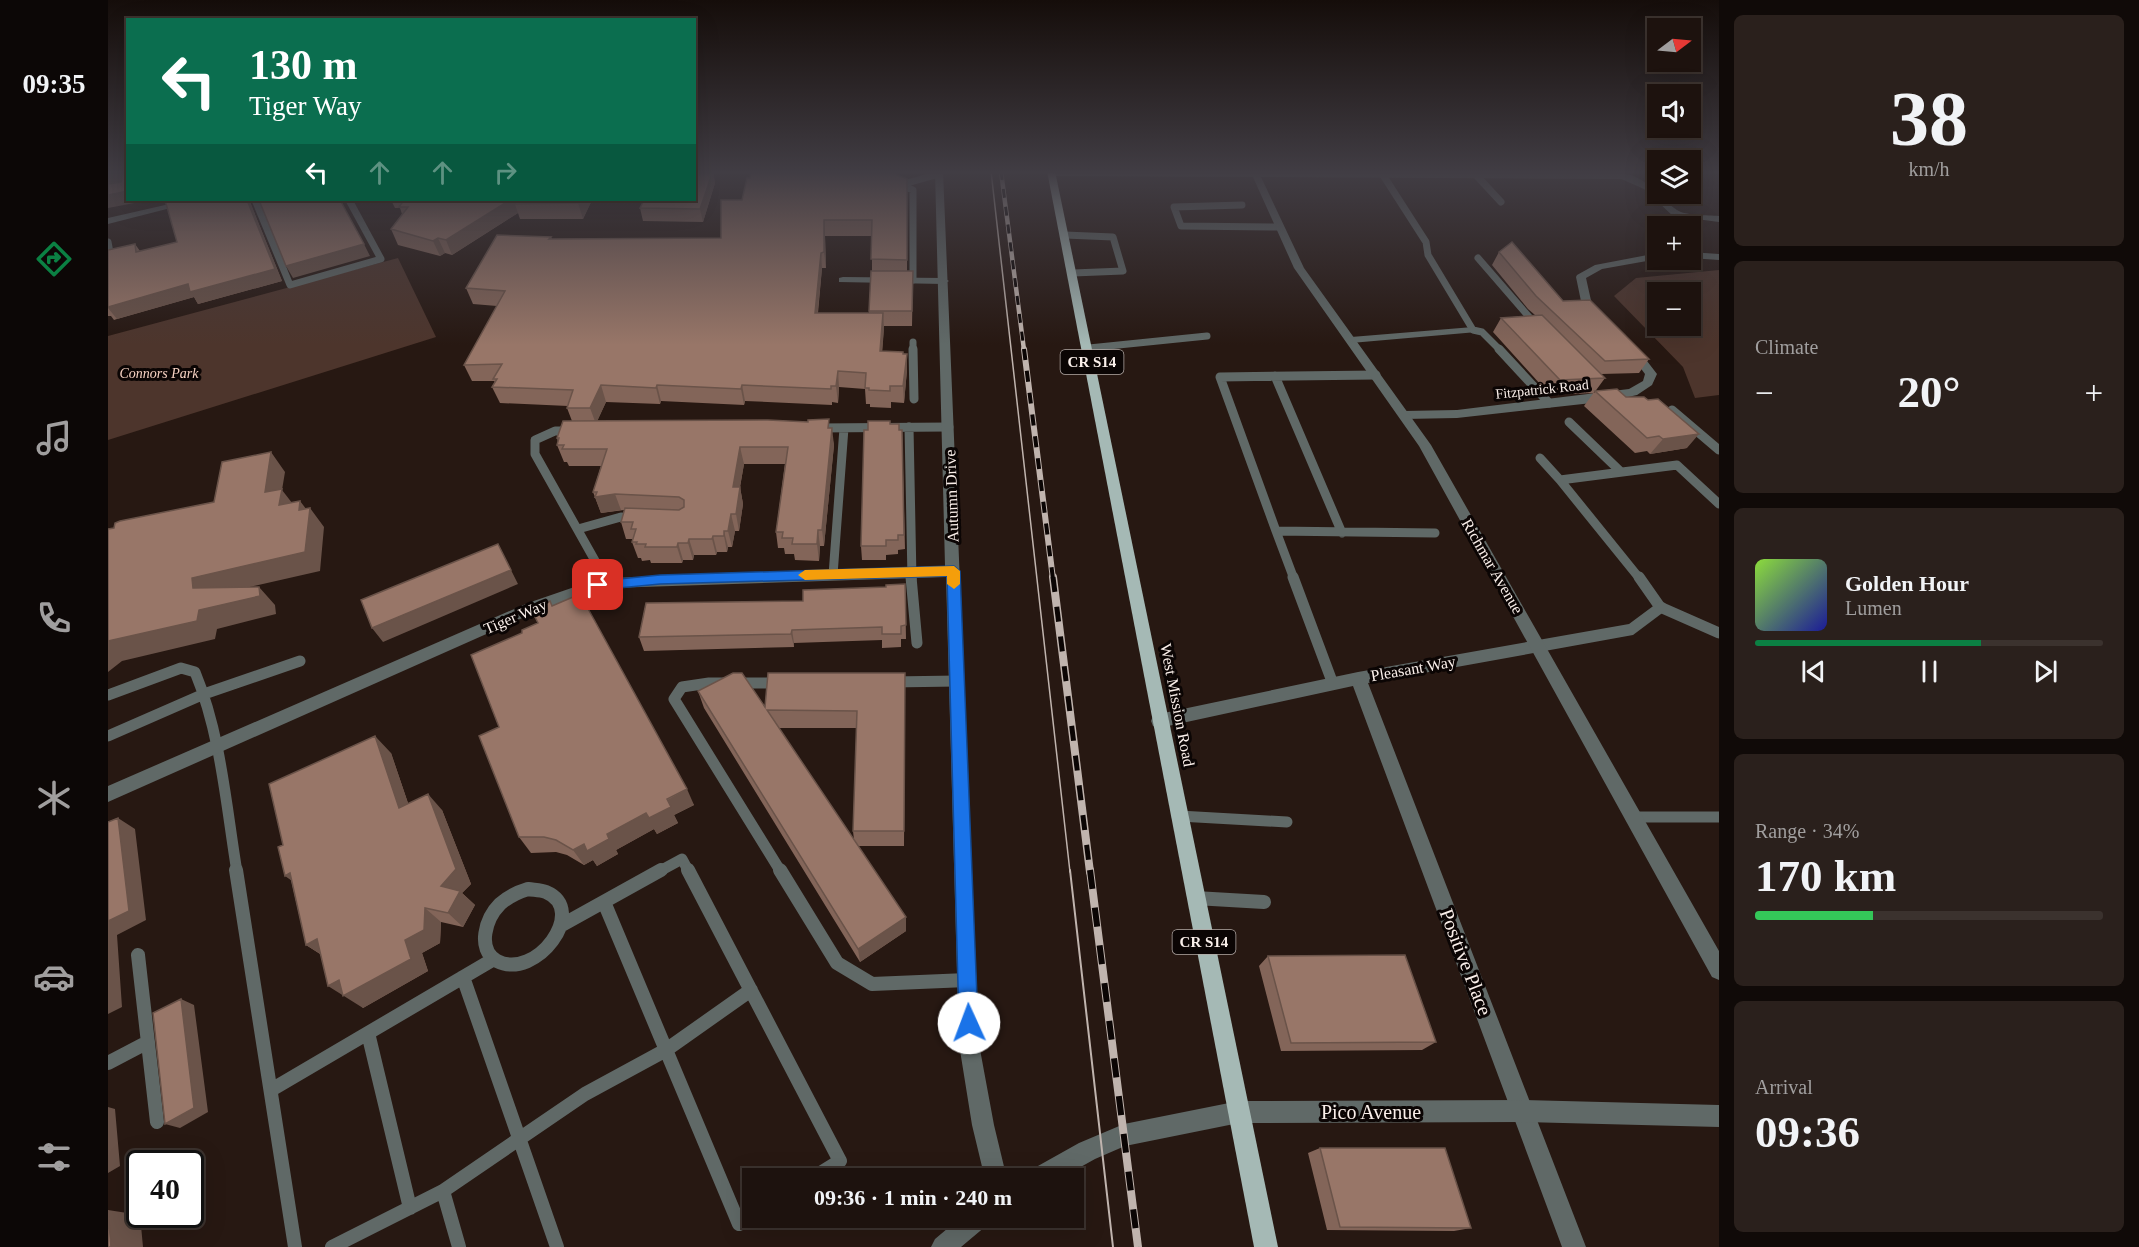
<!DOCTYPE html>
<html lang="en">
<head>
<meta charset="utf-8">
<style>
  body { margin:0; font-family:"Times New Roman",serif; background:#2a201c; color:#f1f3f6; height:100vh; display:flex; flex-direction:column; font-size:22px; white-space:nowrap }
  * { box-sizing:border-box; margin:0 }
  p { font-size:20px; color:#a09e9e }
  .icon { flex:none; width:33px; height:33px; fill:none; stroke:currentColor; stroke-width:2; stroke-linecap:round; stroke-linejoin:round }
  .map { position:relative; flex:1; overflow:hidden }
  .side { display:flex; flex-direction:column; gap:15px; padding:15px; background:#100a08; width:420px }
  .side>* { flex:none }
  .guide { position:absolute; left:18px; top:18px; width:570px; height:183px; border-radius:0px; box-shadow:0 6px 24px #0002,0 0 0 2px #3b322e; background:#0b6e4f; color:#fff; overflow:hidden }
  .needle { width:39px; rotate:74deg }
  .tools { position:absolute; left:1539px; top:18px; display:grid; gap:12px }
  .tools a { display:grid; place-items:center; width:54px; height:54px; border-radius:0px; background:#1d120e; box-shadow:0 6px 24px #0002,0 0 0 2px #3b322e; font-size:30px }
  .speed { position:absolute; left:18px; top:1150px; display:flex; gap:12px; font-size:30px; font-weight:700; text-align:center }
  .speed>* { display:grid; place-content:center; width:78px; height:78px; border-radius:50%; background:#1d120e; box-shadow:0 6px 24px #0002,0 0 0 2px #3b322e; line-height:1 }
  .speed .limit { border:3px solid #111; border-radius:9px; background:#fff; color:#111 }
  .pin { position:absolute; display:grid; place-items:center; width:51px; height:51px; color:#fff; margin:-26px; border-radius:12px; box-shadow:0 3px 9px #0006 }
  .me { position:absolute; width:66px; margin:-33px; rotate:358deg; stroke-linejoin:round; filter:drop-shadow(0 0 4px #0008) }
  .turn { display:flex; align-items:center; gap:21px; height:126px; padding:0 24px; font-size:27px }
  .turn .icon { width:78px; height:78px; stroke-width:2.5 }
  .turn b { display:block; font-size:42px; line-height:51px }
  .lanes { display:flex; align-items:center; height:57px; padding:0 24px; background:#0003; justify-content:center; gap:30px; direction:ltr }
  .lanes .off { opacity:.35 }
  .big { font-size:45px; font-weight:700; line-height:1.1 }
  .side .card { flex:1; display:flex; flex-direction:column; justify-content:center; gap:9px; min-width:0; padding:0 21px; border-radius:9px; background:#2a201c }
  .side .dial { align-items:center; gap:0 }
  .dial b { font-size:78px; line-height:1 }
  .song { display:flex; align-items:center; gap:18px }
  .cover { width:72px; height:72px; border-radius:9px; background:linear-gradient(135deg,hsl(90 70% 55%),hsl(240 70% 35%)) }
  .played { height:6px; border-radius:3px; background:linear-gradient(90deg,#0b8043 65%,#3b322e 65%) }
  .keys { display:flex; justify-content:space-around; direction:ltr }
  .heat { display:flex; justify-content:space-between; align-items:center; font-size:33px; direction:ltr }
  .charge { height:9px; border-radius:4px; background:linear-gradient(90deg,#34c759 34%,#3b322e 0) }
  .trip { position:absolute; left:634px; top:1168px; width:342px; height:60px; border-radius:0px; background:#1d120e; box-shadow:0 6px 24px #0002,0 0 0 2px #3b322e; font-weight:700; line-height:60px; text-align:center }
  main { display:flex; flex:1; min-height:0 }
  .menu { display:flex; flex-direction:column; width:108px; justify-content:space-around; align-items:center; background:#0c0706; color:#a09e9e }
  .menu .icon { width:42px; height:42px }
  .menu .selected { color:#0b8043 }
  .menu b { font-size:27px; color:#f1f3f6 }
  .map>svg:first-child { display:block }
</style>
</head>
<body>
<main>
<nav class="menu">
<b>09:35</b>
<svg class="icon selected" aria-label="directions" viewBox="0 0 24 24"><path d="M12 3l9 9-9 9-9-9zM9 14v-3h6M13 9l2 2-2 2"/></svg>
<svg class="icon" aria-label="music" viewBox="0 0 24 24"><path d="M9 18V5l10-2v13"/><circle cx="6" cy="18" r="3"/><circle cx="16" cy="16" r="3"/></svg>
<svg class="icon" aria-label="phone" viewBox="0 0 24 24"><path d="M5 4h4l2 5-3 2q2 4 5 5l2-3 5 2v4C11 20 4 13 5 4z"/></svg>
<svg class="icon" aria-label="climate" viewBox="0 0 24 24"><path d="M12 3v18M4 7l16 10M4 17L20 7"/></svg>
<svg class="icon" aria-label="car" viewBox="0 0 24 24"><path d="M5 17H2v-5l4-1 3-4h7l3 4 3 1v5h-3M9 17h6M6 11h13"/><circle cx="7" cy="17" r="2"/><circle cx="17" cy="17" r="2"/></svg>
<svg class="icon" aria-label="filters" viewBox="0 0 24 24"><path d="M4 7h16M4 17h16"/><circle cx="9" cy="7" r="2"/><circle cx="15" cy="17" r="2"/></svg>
</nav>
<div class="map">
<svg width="1611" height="1247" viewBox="0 0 1611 1247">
  <rect width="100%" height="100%" fill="#271812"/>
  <path fill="#4d352c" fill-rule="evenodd" d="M290 258 328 337 0 440V336Z
    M1611 270V395L1587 398 1575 367 1506 296 1528 278ZM1550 292H1582V326H1550Z"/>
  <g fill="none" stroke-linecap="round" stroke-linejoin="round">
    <path stroke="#606967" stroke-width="7" d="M1275 175 1318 242 1320 255 1365 330 1374 332 1392 350
      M1368 175 1393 202
      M147 200 182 285 273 259 241 200
      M1134 205 1066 207 1073 226 1172 227
      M957 235 1005 237 1015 271 965 273
      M0 242 3 258 8 257
      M1370 258 1429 326
      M805 280V190L792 185 831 174
      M805 342V350
      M981 348 1099 336"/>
    <path stroke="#606967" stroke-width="9" d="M805 349 806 399
      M1391 349 1441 403
      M1268 375 1112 377 1168 531 1327 533
      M1167 376 1234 533
      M1564 410 1611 450
      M1461 422 1513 472
      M801 427 804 579
      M709 428 841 427
      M465 431H447L427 440V454L490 566 500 579
      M1432 458 1452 480 1569 465 1611 504
      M1452 480 1532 579
      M470 529 513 517 528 518
      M1168 531 1186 579
      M725 575 736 428"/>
    <path stroke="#606967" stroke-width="11" d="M499 577 503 583
      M803 577 809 643
      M1185 577 1225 684
      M1531 577 1552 607 1611 633
      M783 682 849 681
      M672 683H601L574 687 566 699 673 872
      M0 695 73 668 87 672C113 735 118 805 129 872
      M0 736 96 694 192 661
      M1071 816 1179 822
      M1526 817H1611
      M550 872 574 859 581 872"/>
    <path stroke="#606967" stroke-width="14" d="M128 870 187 1247
      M580 870 732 1161 703 1179
      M672 870 729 963 764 984 859 980
      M420 889C426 890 433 890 438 892 481 910 428 981 389 961 368 949 378 918 392 904 400 897 410 892 420 889Z
      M1087 898 1156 902
      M496 902 558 1050 643 990
      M454 925 553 870
      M30 955 49 1122
      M355 977 449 1247
      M260 1033 302 1208
      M0 1063 40 1042
      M163 1090 386 959
      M224 1247 335 1191
      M351 1247 335 1191 477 1094 558 1050 631 1224 645 1215"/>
    <path fill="#606967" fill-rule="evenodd" d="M1511 174C1536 172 1551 198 1569 210 1578 216 1599 215 1611 216V222L1565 216 1536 189 1511 178Z
      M1582 252 1611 254V260L1582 258Z
      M1550 253V259L1494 269 1478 278 1484 305 1495 316 1494 318H1486L1474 306 1468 277 1469 275 1487 265Z
      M735 277 836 278 841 281 836 284 731 282V278Z
      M1365 327 1370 330 1369 332 1243 343 1237 340 1243 337Z
      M1525 347 1529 348 1549 374 1544 385 1529 395 1502 401 1349 418 1296 419 1290 415 1296 411 1349 410 1521 389 1535 381 1537 374 1519 350Z
      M1552 601 1557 603 1559 607 1557 611 1525 635 1260 683 1478 1247H1454L1245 686 1051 728 1045 726 1043 721 1045 716 1051 714 1250 672 1521 624Z"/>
    <path fill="#606967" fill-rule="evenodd" d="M827 171H835L871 1044 886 1125 899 1179H877L864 1125 851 1044 838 577 503 588 480 593 430 611 0 802V786L420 603 478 583 503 578 837 566Z
      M944 171 1517 174V178L1514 179 1153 177 1196 268 1323 445 1611 951V980L1604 977 1311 446 1186 268 1145 177 941 176V172Z
      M79 200H94L0 224V218Z
      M1415 1100 1611 1105V1127L1415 1122 1131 1123 1017 1146 987 1159 951 1179H918L921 1171 971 1143 1016 1124 1131 1101Z
      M852 1218H882L878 1226 853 1247H823L827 1239Z"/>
    <path fill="#a5b9b5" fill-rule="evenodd" d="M939 171H947L1170 1247H1146Z"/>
    <path stroke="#c0b4ae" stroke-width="1.5" d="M883 171 962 872"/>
    <path stroke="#c0b4ae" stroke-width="2" d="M962 870 1005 1247"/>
    <defs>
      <path id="rail-far3" d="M893 171 916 350"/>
      <path id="rail-far2" d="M916 349 945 579"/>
      <path id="rail-far1" d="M945 577 982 872"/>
      <path id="rail" d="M982 870 1030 1247"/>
    </defs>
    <use href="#rail-far3" stroke="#c0b4ae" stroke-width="4.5"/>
    <use href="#rail-far2" stroke="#c0b4ae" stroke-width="6"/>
    <use href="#rail-far1" stroke="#c0b4ae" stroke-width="8"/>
    <use href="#rail" stroke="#c0b4ae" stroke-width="8"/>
    <use href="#rail-far3" stroke="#0b0504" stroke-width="3" stroke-dasharray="9" stroke-linecap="butt"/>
    <use href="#rail-far2" stroke="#0b0504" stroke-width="4" stroke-dasharray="11" stroke-linecap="butt"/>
    <use href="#rail-far1" stroke="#0b0504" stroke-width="5" stroke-dasharray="15" stroke-linecap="butt"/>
    <use href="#rail" stroke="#0b0504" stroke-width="6" stroke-dasharray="19" stroke-linecap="butt"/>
  </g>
  <path fill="#836559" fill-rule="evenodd" d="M605 171 607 183 595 222 535 221 532 208Z
    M789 175 799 179V271H805L804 326H776L774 351 799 354V370L796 403 783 402V408L762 407V404H758L757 389 731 387 730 403 724 402V405L637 401 636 405 553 401 552 404 498 402 489 421 722 428 726 445 716 546H712L711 561 687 560 686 554H677L676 548H670L668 532 677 464H636L632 487 635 504 631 531H627L624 547H620L619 552H609L608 555H586L585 560H575L574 563H543L542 560 534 561 533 558H530L524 542 525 539H518L513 522 516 510 493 513 485 492 493 466H461L459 462H456L449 445 450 442 449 438 464 421 459 408 460 406 392 403 384 387 387 382 386 381H364L356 365 389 306 365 304 358 288 443 237 444 239 613 238 634 200ZM717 236H764V271H763L761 313H710L714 268H718Z
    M57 200H142V202L174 281 90 304 86 297 9 319 6 320 3 316H0V250L27 244 32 251 69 242Z
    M283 200H484L475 219H412L410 213 344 255 337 253 332 256 290 245 283 229 294 214 292 208H287Z
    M1391 252 1455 301 1541 359 1531 373 1493 374 1497 378 1486 393 1442 395 1385 332 1393 318 1427 315 1420 309 1384 265Z
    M1487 391 1518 397 1579 448 1542 454 1539 451 1527 453 1476 406Z
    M782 424 791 430H794L797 549 790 550V554L778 555V560H754L753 546 760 430Z
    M797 584 798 639H793V647L774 648V640L686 643V647L536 651 531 637 695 601Z
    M444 606 586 805 566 815 570 823 549 834 546 829 508 850 510 854 489 866 485 860 476 865 459 855 448 852 423 853 411 837 391 727 430 623Z
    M797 673 796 846H750L798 931 752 962 596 708 590 691 657 707ZM671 728H749L745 831 746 840Z
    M283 753 300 803 334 810 363 884 354 893 367 905 355 927 333 922 332 943 314 953 320 971 255 1008 212 954 198 945 175 845Z
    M1160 956 1328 1042 1314 1050 1173 1051 1151 966Z
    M1212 1148 1363 1228 1346 1231 1219 1230 1200 1153Z"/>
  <path fill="#6a5349" d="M605 171 607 183 595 222 592 209Z
    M14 172 20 180 0 187V174Z
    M20 191V200H42L0 208V195Z
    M139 200H142V202L174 281 90 304 86 297 9 319 0 308V307Z
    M402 200H416L407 204 410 213 344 255 338 240Z
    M472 200H484L475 219 470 203Z
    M716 220 717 236 718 268 716 252Z
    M330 238 337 253 332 256 325 241Z
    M256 244 262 256 185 278 178 266Z
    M713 253 714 268 708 329 707 313Z
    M775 313 776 329 773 367 772 351Z
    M799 354V370L796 403 795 386Z
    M730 371 731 387 730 403 728 386Z
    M493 385 498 402 488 424 482 408Z
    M549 385 553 401 552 404 548 388Z
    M634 385 637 401 636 405 633 389Z
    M724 428 726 445 716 546 714 530Z
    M1591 434 1579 448 1542 454 1555 439Z
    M632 447 636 464 629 504 625 487Z
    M163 452 177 472 174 490 188 508 185 524 157 492Z
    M632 487 635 504 631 531 628 514Z
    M507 494 513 510 493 513 487 497Z
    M192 501 202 514V508L216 527 212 571 102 596 85 588 84 578 191 510Z
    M623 514 627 531 624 547 620 531Z
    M710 530 712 546 711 561 709 544Z
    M616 531 620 547 619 552 616 536Z
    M605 536 609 552 608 555 604 539Z
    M581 539 586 555 585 560 580 543Z
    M570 543 575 560 574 563 569 547Z
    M403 570 410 584 275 642 264 628Z
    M151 587 167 605 168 614 109 629 107 639 14 661 0 672V641L91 610Z
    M684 630 686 643V647L683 634Z
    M267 736 283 753 307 824 291 808Z
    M579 789 586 805 566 815 570 823 549 834 546 829 508 850 510 854 489 866 485 860 476 865 465 850 499 834Z
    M320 794 334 810 363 884 354 893 367 905 355 927 340 913 333 886Z
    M10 818 27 829 38 920 9 935 14 1007 0 1014V921Z
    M182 873 197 890 177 876Z
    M317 908 333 922 332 943 314 953 320 971 255 1008 220 986Z
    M798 917V931L752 962 750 949Z
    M209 939 219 958 198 945Z
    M73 999 86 1005 100 1112 72 1128 57 1124Z
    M0 1107 7 1109 12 1166 0 1173Z
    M0 1210 32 1215 35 1247H3Z"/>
  <path fill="#987668" stroke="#6a5349" stroke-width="1.5" d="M0 171H20V191L0 195V184L13 182 14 172 0 174Z
    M586 171H605L592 209 532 208 536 200H586Z
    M643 171H787L789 175 799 179V260L763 259 764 220H716V252L713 253 707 313H775L772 351 795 352V354H799L795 386H782V391L761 390V388H757L758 373 730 371 728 386H723V389L634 385 633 389 549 385 548 388 493 385 482 408H459L465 390 384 387 389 379H385L394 364 356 365 397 291 358 288 389 235 443 237 441 239 613 238V200H634L639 178H642Z
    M57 200H139L167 269 82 292 80 284 0 307V250L27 244 28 252 69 242Z
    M151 200H232L256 244 178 266Z
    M296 200H402L338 240 330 238 325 241 283 229 300 207H291Z
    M409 200H472L470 203 407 204Z
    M1404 242 1455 301 1482 300 1541 359 1497 361 1428 296 1391 252Z
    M763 271H805L804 311H761Z
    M1434 315 1497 378 1452 380 1393 318Z
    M1509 389 1518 397H1536L1540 400 1550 399 1591 434 1555 439 1551 436 1539 438 1487 391Z
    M721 419 720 428H724L714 530H710L709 544H684L685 538H674L675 532H668L680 447H632L625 487H632L628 514H623L620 531H616V536H605L604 539H581L580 543H570L569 547H537L538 544H528L529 542H524L528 529H523L525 522H513L517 508 571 510 576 507V500L571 497 507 494 487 497 489 492H485L499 449H454L456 445H449L451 438H449L455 421 660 420 700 422V420Z
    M760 421H782V424H791V430H794L796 535H790V540H778V546H753L756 430H760Z
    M163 452 157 492 174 489 171 505 192 501 191 510 202 508 197 552 84 578 85 588 151 587 152 596 91 610 89 621 0 641V529L6 528 7 523 12 521 106 502 114 462Z
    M390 544 403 570 264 628 253 600Z
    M797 584 798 625 793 626V634H774V627L684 630 683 634 531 637 538 603 695 601V590L778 587V585Z
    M472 594 579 789 559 799 563 807 541 818 538 813 499 834 501 839 479 851 476 844 465 850 448 840 436 837H411L371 736 391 727 363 655 414 633V630L430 623 423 609 442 601 444 606Z
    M625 673H634L657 707 660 673H797L796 831H745L749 711 659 710 798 917 750 949 590 691Z
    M267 736 291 808 320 794 348 869 333 886 352 891 340 913 317 908 316 930 297 940 303 959 235 996 231 980 220 986 209 939 198 945 182 873 177 876 170 847 175 845 161 784Z
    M10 818 21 911 0 921V822Z
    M1297 955 1328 1042 1183 1043 1160 956Z
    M73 999 86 1108 57 1124 45 1013Z
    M1212 1148H1337L1363 1228 1232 1227Z
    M0 1210 3 1247H0Z"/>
  <linearGradient id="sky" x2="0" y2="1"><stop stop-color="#150d0a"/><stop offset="0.5" stop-color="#413d44"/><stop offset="1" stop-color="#413d44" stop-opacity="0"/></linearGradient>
  <rect width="1611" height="345" fill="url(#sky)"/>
  <path fill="#1a73e8" stroke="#114b97" stroke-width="1.5" d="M846 566 852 571 870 1023 867 1030 861 1032 854 1030 851 1023 839 576 552 584 490 590 483 585 490 581 552 575Z"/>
  <path fill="#f59e0b" d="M846 566 852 571V584L846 589 839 584V576L697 580 690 575 697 570Z"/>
  <g text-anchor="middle" stroke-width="6" stroke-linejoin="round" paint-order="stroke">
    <g font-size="14" font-style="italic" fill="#f7d2c3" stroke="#0b0504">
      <text x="51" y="378">Connors Park</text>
    </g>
    <g font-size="14" fill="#faefea" stroke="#0b0504">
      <text transform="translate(1434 389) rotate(-6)" y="5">Fitzpatrick Road</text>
    </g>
    <g fill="#0b0504" stroke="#b2a9a5" stroke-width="1.5">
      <rect x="952.5" y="350" width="63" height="24" rx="4.5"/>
      <rect x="1064.5" y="930" width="63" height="24" rx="4.5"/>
    </g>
    <g font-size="15" font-weight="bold" fill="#faefea">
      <text x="984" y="367">CR S14</text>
      <text x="1096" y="947">CR S14</text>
    </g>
    <g font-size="16" fill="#faefea" stroke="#0b0504">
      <text transform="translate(843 496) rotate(-92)" y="6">Autumn Drive</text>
      <text transform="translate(1385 566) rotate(60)" y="6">Richmar Avenue</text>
      <text transform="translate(407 616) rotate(-23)" y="6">Tiger Way</text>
      <text transform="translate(1305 668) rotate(-10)" y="6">Pleasant Way</text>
      <text transform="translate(1070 705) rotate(79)" y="6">West Mission Road</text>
    </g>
    <g font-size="20" fill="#faefea" stroke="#0b0504">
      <text transform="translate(1358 962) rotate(69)" y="7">Positive Place</text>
      <text x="1263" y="1119">Pico Avenue</text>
    </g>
  </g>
</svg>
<div class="tools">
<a><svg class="needle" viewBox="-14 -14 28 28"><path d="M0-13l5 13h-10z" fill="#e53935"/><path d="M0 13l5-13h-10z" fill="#a09e9e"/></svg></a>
<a><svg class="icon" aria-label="sound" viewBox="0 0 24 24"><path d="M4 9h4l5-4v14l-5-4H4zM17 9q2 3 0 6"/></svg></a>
<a><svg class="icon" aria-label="layers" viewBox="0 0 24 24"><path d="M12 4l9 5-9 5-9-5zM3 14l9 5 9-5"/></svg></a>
<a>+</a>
<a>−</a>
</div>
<div class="speed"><div class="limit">40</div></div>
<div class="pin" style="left:490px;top:585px;background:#d93025"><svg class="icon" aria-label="arrive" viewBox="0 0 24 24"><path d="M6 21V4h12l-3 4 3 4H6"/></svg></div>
<svg class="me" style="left:861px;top:1023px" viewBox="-20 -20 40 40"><circle r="19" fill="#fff"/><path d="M0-13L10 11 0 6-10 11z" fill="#1a73e8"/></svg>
<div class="trip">09:36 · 1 min · 240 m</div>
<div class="guide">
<div class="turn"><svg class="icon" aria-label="left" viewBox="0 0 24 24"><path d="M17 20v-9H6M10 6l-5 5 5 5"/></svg><div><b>130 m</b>Tiger Way</div></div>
<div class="lanes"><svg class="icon" aria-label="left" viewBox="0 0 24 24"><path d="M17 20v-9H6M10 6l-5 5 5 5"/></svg><svg class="icon off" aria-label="ahead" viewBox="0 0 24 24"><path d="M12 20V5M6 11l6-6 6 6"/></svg><svg class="icon off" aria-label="ahead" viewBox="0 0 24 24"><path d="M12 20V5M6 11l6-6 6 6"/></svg><svg class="icon off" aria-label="right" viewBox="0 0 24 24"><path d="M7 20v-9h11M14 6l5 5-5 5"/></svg></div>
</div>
</div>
<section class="side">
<div class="card dial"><b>38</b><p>km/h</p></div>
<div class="card"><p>Climate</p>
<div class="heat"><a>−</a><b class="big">20°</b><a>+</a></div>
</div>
<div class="card">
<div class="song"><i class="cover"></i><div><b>Golden Hour</b><p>Lumen</p></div></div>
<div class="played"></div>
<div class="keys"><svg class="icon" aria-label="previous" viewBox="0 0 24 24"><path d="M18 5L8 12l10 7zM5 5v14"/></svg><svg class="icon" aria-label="pause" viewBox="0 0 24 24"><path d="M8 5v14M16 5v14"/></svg><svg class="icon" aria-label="next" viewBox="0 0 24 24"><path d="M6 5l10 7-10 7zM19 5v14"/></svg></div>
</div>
<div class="card"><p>Range · 34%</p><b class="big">170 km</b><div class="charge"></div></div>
<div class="card"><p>Arrival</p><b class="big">09:36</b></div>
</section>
</main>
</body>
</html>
